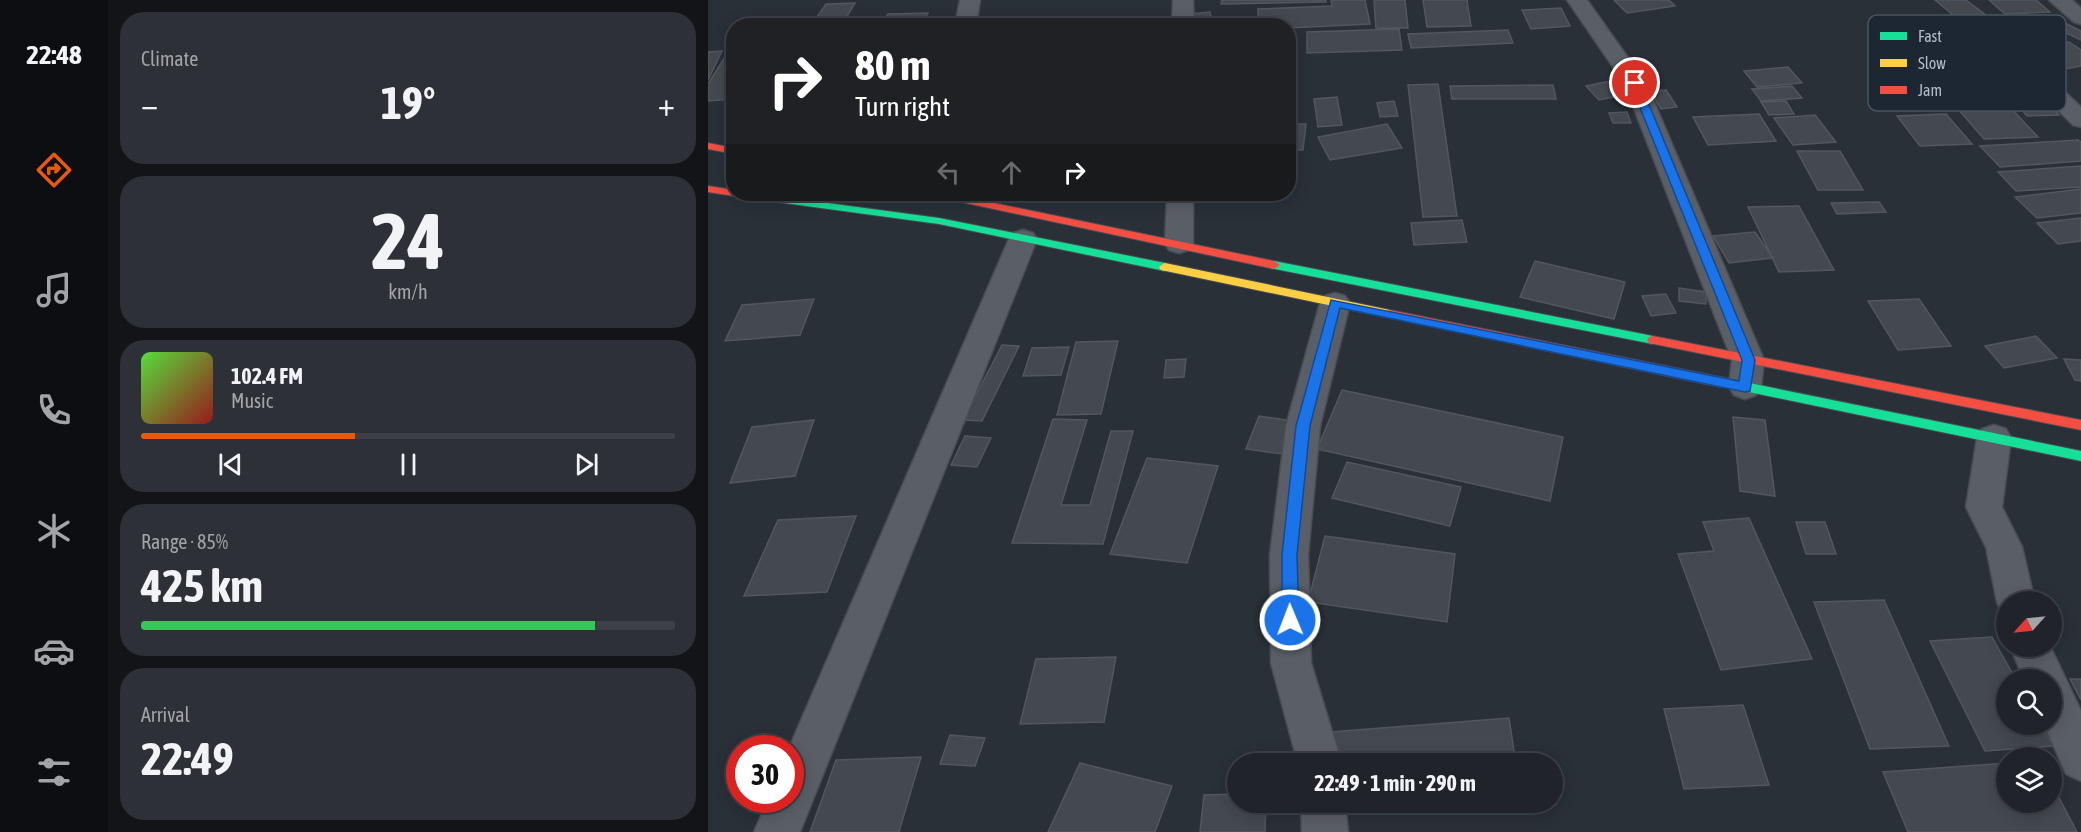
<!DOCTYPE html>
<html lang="en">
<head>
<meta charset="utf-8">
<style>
  body { margin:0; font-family:"Asap Condensed",sans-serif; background:#2d3036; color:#f1f3f6; height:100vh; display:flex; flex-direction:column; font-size:22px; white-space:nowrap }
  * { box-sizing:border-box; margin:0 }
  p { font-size:20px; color:#a2a4a8 }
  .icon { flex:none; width:33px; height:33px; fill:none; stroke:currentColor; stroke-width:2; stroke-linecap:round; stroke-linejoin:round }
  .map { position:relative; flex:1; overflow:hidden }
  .drawer { display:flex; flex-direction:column; gap:12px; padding:12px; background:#121417; width:600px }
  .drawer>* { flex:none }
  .hud { position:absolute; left:18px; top:18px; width:570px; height:183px; border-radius:24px; box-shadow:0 3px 15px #0003,0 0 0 2px #3d4147; background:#202124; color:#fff; overflow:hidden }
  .needle { width:39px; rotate:243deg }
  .buttons { position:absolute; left:1288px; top:591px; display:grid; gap:12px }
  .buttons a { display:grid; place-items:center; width:66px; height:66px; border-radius:50%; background:#20242a; box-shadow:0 3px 15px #0003,0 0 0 2px #3d4147; font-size:30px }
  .speed { position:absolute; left:18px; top:735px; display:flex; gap:12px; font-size:30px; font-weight:700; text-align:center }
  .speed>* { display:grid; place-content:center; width:78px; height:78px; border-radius:50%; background:#20242a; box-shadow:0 3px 15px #0003,0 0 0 2px #3d4147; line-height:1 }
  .speed .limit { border:9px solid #d22; background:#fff; color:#111 }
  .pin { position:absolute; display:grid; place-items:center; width:51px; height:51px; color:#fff; margin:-26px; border:3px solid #fff; border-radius:50%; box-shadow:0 2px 6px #0007 }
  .me { position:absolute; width:66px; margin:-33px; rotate:359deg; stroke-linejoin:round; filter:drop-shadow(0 0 4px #0008) }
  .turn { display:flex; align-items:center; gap:21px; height:126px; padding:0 30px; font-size:27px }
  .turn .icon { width:78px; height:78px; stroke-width:2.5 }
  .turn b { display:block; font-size:42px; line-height:51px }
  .lanes { display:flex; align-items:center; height:57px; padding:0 30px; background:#0003; justify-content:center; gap:30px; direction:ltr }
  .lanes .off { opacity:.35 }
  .big { font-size:45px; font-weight:700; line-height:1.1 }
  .drawer .tile { flex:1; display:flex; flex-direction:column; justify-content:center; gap:9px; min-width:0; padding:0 21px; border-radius:24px; background:#2d3036 }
  .drawer .dial { align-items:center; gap:0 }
  .dial b { font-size:78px; line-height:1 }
  .song { display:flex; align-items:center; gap:18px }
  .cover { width:72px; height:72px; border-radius:9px; background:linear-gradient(135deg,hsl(110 70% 55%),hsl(0 70% 35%)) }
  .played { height:6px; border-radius:3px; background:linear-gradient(90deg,#ea580c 40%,#3d4147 40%) }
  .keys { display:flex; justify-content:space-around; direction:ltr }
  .heat { display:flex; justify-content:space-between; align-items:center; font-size:33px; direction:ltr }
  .charge { height:9px; border-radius:4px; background:linear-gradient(90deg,#34c759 85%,#3d4147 0) }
  .trip { position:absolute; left:519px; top:753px; width:336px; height:60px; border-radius:30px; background:#20242a; box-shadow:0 3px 15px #0003,0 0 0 2px #3d4147; font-weight:700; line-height:60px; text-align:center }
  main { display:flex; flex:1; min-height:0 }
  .dock { display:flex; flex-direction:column; width:108px; justify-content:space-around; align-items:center; background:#0d0e11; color:#a2a4a8 }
  .dock .icon { width:42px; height:42px }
  .dock .current { color:#ea580c }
  .dock b { font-size:27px; color:#f1f3f6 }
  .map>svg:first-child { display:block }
</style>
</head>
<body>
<main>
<nav class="dock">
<b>22:48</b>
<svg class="icon current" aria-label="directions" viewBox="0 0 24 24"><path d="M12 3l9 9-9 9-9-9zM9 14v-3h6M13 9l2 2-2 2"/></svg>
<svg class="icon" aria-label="music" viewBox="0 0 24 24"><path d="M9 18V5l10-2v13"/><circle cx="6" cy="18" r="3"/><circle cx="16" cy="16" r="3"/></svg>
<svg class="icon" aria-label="phone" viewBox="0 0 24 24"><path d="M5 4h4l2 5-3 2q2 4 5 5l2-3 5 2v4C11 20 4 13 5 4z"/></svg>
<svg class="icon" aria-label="climate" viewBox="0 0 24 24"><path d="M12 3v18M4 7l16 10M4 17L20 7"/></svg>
<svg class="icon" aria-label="car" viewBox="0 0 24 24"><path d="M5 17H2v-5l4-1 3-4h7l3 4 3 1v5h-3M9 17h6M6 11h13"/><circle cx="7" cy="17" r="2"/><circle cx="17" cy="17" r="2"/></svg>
<svg class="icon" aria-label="filters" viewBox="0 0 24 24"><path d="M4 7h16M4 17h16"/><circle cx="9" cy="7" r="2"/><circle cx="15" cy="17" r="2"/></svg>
</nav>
<section class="drawer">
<div class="tile"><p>Climate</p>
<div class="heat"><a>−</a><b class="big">19°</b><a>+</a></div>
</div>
<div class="tile dial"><b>24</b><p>km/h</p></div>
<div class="tile">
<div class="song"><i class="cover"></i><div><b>102.4 FM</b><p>Music</p></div></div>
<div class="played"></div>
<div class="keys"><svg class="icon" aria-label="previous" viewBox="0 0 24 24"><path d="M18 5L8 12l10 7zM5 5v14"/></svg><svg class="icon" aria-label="pause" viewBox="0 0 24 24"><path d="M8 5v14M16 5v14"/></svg><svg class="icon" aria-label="next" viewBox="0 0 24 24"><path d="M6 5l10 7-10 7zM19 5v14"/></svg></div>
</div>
<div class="tile"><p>Range · 85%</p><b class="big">425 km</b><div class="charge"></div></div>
<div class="tile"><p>Arrival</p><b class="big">22:49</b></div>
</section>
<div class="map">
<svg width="1373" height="832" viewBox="0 0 1373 832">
  <rect width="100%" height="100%" fill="#2a3038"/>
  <path fill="#444950" stroke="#52575f" stroke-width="1.5" d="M514 0H618V2L513 4Z
    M623 0H657L662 24 580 28V26H550V9L624 6Z
    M666 0H697L700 28H668Z
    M715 0H759L763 26 719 27Z
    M906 0H961L967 6 919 13Z
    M1227 0H1258L1279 16 1250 19Z
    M1281 0H1328L1342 12 1297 14Z
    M147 3 135 23 104 24 118 4Z
    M853 8 862 26 823 29 814 10Z
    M502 12 504 23 485 25 483 14Z
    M220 13 213 26H172L180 14Z
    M1349 19 1373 31V40L1337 23Z
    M457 21 456 26H404L406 22Z
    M691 29 694 50 599 53V32Z
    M800 30 805 43 703 48 700 34Z
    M1361 42 1373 50V66L1357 69 1345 61 1336 63 1316 49Z
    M26 48V99L0 101V84L22 49Z
    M14 51 0 80V52Z
    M1080 67 1094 83 1049 87 1036 71Z
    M580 71H586V94H580Z
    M902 81 916 95 891 100 878 86Z
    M730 84 749 216 715 217 700 85Z
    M845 85 848 99H744L742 86Z
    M1084 86 1094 98 1053 101 1044 89Z
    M958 90 969 107 953 109 942 91Z
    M629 97 634 125 610 127 606 99Z
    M686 101 690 116 672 117 669 103Z
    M1078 101 1086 114 1061 115 1053 102Z
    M1340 102 1351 115 1319 116 1308 103Z
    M1301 106 1330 137 1276 139 1249 108Z
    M919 112 923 123H905L901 113Z
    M1051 114 1068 141 1000 145 985 117Z
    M1238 114 1264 144 1212 146 1189 116Z
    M1107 115 1128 142 1085 145 1066 118Z
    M580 124H598L595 150H580Z
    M679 124 694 148 622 160 610 137Z
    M1370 140 1373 142V161L1292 167 1272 146Z
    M1089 151H1132L1155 190H1110Z
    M1373 166V187L1308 191 1290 172Z
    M1373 189V213L1329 218 1307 197Z
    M1171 202 1178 212 1129 214 1123 203Z
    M1091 206 1126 270 1071 272 1040 207Z
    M1373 218V241L1350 244 1329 223Z
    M754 220 759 242 706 245 703 223Z
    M1047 232 1065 258 1021 263 1005 236Z
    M827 261 917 282 906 319 812 297Z
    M971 288 998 292V304L971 301Z
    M958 294 968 313 943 316 934 296Z
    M106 299 92 335 17 341 34 305Z
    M1211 299 1243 346 1190 350 1160 301Z
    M1328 336 1349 358 1296 368 1277 346Z
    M410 341 393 414 349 415 368 342Z
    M294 345 311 346 274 421 255 420Z
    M361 347 353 375 315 376 324 348Z
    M478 359 476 377 456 378 458 360Z
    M1356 359 1373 360V381L1367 380Z
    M634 390 855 437 842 501 609 449Z
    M551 416 592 422 581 455 538 449Z
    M1025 417 1057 420 1067 496 1032 491Z
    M345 419 379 420 353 505H382L403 431H425L395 544 304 543Z
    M106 420 87 476 22 483 44 427Z
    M257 436 283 438 269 467 243 465Z
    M439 458 510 466 479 563 402 554Z
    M639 462 753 487 742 526 624 498Z
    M148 516 119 592 36 596 70 520Z
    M1041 518 1104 659 1013 670 970 554 1006 551 995 522Z
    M1088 522H1117L1128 554H1098Z
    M617 536 747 554 739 622 600 602Z
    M1176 600 1241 746 1162 749 1106 602Z
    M1284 637 1308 680H1299V724H1333L1345 746 1277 751 1222 641Z
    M408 657 396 722 312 724 328 659Z
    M1362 679H1373V700Z
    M1035 705 1061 785 976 789 956 709Z
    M801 718 808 764H624L623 732Z
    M242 735 277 738 267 766 232 764Z
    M213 757 191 832H102L128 760Z
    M372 763 464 786 447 832H340Z
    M1299 763V802H1344V784L1369 832H1200L1175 772Z
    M530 794V802H558L557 832H492L496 795Z
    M683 802H769L683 808Z"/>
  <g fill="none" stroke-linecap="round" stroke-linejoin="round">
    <defs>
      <path id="street" d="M252 0H272L268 26H247Z
        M465 0H485L486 26H464Z
        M859 0H879L938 83 1056 360 1053 387 1048 395 1037 399 1026 395 1021 387 1024 360 916 83Z
        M1341 0H1364L1373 8V24L1366 22Z
        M1351 92 1359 94 1373 107V127L1365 125 1339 99 1343 94Z
        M459 194H485V244L481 250 471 253 461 250 457 244Z
        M315 230 325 233 329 239 92 832H46L60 800H82L81 748 301 239 305 233Z
        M627 293 637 296 642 303 612 426 600 555 603 663 634 764H590L563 663 562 555 578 426 612 303 617 296Z
        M1286 425 1298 429 1303 438 1294 507 1314 547 1327 602H1299V616L1294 614 1289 602 1278 547 1258 507 1269 438 1274 429Z
        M1302 646H1342L1373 711V781L1358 774 1336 724H1344V680H1316Z
        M593 802H637L640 832H594Z"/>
      <path id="fast" d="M27 194H52L231 218 457 263 463 267 457 271 231 224 32 197Z
        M566 261 945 336 951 340 945 344 562 268 560 265Z
        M1012 377 1373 451V461L1007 385 1005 382 1007 379Z"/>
      <path id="slow" d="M457 263 682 310 688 314 682 318 453 270 451 267Z"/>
      <path id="jam" d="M0 143 26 148V154L0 149Z
        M0 186 26 190V194H31L26 196 0 192Z
        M225 194H243L566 261 572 265 566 269 230 197Z
        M682 310 1012 377 1019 382 1012 387 678 317 676 314 678 311Z
        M945 336 1373 420V430L941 343 939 340 941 337Z"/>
    </defs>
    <use href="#street" stroke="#484c53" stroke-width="3"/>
    <use href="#fast" stroke="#484c55" stroke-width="2"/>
    <use href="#slow" stroke="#484c55" stroke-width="2"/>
    <use href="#jam" stroke="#484c55" stroke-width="2"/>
    <use href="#street" fill="#5a5e66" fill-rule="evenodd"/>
    <use href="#fast" fill="#16e098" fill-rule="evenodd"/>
    <use href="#slow" fill="#ffcf43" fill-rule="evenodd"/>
    <use href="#jam" fill="#f24e42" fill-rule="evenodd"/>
  </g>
  <path fill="#1a73e8" stroke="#114b97" stroke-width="1.5" d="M927 80 932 83 1047 360 1042 391 1037 392 632 308 602 426 589 555 591 620 588 625 582 627 577 625 574 620V555L588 426 623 300 1031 381 1034 360 922 83Z"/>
  <rect x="1160" y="15" width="198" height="96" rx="9" fill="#1d2633" stroke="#4a5360" stroke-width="1.5"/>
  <rect x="1172" y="32" width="27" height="8" fill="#16e098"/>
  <rect x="1172" y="59" width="27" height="8" fill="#ffcf43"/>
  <rect x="1172" y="86" width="27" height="8" fill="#f24e42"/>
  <g font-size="16" fill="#b4bcc9">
    <text x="1210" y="42">Fast</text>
    <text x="1210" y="69">Slow</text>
    <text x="1210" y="96">Jam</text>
  </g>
</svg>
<div class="buttons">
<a><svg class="needle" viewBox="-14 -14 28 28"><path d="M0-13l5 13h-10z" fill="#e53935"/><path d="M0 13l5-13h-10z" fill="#a2a4a8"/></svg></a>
<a><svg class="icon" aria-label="search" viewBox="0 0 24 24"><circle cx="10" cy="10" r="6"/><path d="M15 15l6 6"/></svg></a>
<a><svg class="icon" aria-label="layers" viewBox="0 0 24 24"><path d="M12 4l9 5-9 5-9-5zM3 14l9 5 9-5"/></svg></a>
</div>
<div class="speed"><div class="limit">30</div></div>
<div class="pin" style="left:927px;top:83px;background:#d93025"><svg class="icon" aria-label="arrive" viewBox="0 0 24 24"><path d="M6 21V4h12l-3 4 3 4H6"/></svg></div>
<svg class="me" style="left:582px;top:620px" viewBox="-20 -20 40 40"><circle r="17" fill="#1a73e8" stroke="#fff" stroke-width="3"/><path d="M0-11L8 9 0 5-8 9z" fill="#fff"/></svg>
<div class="trip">22:49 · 1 min · 290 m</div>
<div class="hud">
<div class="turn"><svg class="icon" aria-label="right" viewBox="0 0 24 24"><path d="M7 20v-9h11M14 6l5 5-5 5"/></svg><div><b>80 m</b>Turn right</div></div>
<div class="lanes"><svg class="icon off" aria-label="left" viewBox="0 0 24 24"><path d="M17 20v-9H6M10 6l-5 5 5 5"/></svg><svg class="icon off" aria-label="ahead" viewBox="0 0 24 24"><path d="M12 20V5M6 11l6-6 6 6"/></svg><svg class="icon" aria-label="right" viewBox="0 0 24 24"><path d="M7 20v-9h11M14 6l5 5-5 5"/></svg></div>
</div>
</div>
</main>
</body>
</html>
